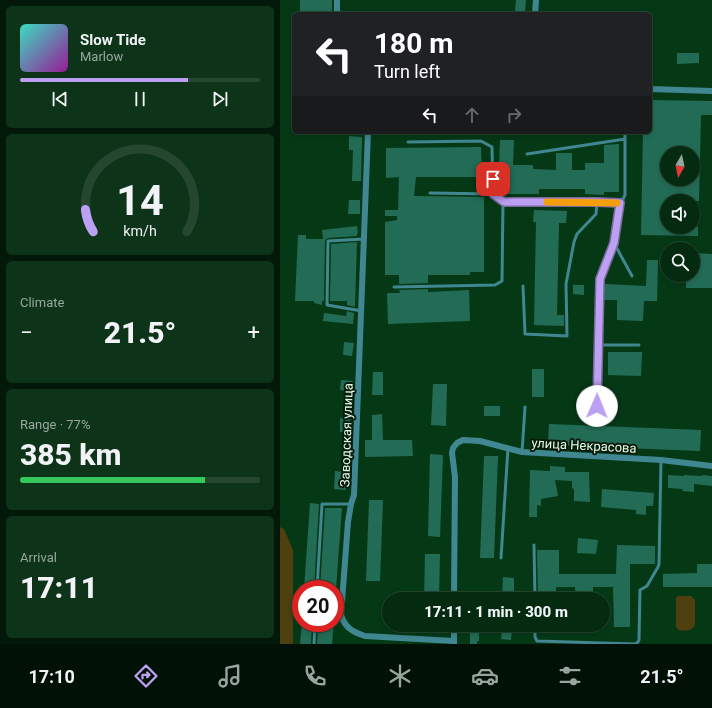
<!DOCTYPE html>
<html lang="en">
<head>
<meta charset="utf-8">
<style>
  body { margin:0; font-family:Roboto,sans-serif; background:#0d3319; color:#f1f3f6; height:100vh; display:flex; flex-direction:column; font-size:15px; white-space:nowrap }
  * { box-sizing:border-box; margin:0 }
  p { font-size:13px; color:#97a79f }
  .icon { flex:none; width:22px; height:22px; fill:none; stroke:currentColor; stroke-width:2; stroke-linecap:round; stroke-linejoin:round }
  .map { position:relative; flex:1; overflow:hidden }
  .panel { display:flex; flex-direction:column; gap:6px; padding:6px; background:#021809; width:280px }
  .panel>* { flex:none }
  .banner { position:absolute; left:12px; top:12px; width:360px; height:122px; border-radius:6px; box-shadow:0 2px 6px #0003,0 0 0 1px #254730; background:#202124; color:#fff; overflow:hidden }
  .needle { width:26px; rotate:189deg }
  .fabs { position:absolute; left:380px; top:146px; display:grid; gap:8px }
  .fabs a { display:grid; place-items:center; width:40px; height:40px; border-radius:50%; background:#042b10; box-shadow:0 2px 6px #0003,0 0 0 1px #254730; font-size:20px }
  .speed { position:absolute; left:12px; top:580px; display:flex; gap:8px; font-size:20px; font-weight:700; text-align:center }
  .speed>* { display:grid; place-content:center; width:52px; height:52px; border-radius:50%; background:#042b10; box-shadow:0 2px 6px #0003,0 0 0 1px #254730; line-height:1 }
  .speed .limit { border:6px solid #d22; background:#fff; color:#111 }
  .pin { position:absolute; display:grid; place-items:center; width:34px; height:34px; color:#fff; margin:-17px; border-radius:8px; box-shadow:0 2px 6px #0006 }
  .me { position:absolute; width:44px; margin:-22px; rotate:1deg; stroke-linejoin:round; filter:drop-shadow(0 0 3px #0008) }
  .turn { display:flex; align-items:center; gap:14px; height:84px; padding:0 16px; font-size:18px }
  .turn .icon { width:52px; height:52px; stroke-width:2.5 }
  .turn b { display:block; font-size:28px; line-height:34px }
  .lanes { display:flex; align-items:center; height:38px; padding:0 16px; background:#0003; justify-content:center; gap:20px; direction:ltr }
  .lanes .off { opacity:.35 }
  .big { font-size:30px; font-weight:800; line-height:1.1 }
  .panel .tile { flex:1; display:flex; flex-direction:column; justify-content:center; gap:6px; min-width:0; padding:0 14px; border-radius:6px; background:#0d3319 }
  .panel .dial { align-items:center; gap:0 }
  .dial svg { height:104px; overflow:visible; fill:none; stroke:#254730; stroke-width:7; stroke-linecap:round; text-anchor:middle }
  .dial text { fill:#f1f3f6; stroke:none }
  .song { display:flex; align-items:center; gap:12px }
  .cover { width:48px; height:48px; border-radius:6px; background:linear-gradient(135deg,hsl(170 70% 55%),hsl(300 70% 35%)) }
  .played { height:4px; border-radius:2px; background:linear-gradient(90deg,#bca0f2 70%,#254730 70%) }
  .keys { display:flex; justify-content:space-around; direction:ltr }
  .heat { display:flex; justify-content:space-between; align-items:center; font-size:22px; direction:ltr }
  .charge { height:6px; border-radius:3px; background:linear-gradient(90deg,#34c759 77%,#254730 0) }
  .trip { position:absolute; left:102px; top:592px; width:228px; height:40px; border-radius:20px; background:#042b10; box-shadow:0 2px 6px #0003,0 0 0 1px #254730; font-weight:800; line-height:40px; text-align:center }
  .tabs { display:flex; height:64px; justify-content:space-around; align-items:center; background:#021106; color:#97a79f }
  .tabs .icon { width:28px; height:28px }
  .tabs .on { color:#bca0f2 }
  .tabs b { font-size:18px; color:#f1f3f6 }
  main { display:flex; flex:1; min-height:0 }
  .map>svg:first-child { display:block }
</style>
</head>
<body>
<main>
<section class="panel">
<div class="tile">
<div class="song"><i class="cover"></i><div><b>Slow Tide</b><p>Marlow</p></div></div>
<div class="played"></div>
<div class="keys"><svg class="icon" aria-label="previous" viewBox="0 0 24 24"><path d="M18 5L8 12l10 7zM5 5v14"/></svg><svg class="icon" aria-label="pause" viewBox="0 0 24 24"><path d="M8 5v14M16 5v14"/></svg><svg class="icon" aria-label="next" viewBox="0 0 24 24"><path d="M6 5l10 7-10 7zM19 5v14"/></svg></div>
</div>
<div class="tile dial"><svg viewBox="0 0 100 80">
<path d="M14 69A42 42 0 1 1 86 69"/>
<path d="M14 69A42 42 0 0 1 8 52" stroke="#bca0f2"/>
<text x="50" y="56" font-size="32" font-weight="700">14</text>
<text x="50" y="72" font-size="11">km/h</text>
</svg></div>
<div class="tile"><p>Climate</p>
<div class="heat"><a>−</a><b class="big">21.5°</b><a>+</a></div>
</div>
<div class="tile"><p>Range · 77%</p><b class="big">385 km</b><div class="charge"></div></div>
<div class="tile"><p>Arrival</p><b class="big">17:11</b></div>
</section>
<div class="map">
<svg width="432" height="644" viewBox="0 0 432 644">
  <rect width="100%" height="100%" fill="#053916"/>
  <path fill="#504010" d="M0 527 4 529 13 550V644H0Z
    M398 596H411L415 600V624C414 631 405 631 399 630L396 627V598Z"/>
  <path fill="#226c56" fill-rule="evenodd" d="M20 0H52V12H30V14H20Z
    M236 0H246L245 12 235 11Z
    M397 53H419V63L397 64Z
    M370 100 432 101V115H421L419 201H387V227H418V236L361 235 363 132H370ZM387 153H413V179H387Z
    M69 136 82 137 81 181H72L73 150H69Z
    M220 140H234L233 165H253V169L276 170V153H292V170H305V163H324V145L339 144V192H324V195L305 194V189H259V194H218Z
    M201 147 202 177H136L134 196 204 197V272H190V275H148V283L119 284V275H105V222L117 220V216H105V210H118L119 177 106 178V148Z
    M69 200H80V214H68Z
    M254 210 287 211 286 223H279L277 315H284V326L254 325 256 222H253Z
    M77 226 78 233 77 234V236L48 238 45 240 44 301H42V305L34 303V301H15L18 235H26V239H43L42 230Z
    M77 242 75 307 67 305V301H50L51 244Z
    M413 253 432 254V288H406V275H413Z
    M367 260H378L377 301H364L363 321 337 320V300H324L325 284 366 286Z
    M293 285H304V295L293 294Z
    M148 289V292L189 290 190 321 108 324 107 293H120L119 290Z
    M67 311 74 313 73 324 43 321 44 313 66 316Z
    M64 342 74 343 72 356 63 355Z
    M328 352H362L361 376 328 375Z
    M252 369H264V397H252Z
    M93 372H103V395H92Z
    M61 380 73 381V392L60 390Z
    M153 384H167L166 426 151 425Z
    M204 406H220V416H204Z
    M102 414 103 440H132L133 456 85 457V440H92V415Z
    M60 418 70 419 69 432H60Z
    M269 424 421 430 420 451 268 445Z
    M150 454 163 455 160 537 148 536Z
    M204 456H218L214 558H200Z
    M270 466 285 467V472H309L310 502 294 501V489L292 488V481L275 480 278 496 261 499V506L257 505V517H249L250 470 270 471Z
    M55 471 67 472 66 490 54 489Z
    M388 475 404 476V475L422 476V475L432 476V486L414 484V492L402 491 403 489 388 488Z
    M322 489 374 493 373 506H366V515L356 514V510L321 507Z
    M89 500H103L100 581H86Z
    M30 503 39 504 34 589H24Z
    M45 508H62L56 589H40Z
    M298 538 318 540 316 554 297 553Z
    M337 545 375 546V564H350V627H334L333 587H313V599H296L295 587H276V599H258L257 550H279V574H336Z
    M145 554H160L159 599H144Z
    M417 564H432V587H383V574L417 573Z
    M223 577 234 578V598L222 597Z
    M22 623H32L31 644H20Z
    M38 623H54L52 644H37Z
    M144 625H159L158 633 144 632Z
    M190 625H199V641H197V644H190Z
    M222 629H232L231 640 221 639Z"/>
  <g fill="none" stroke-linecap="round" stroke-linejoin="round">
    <path stroke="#408792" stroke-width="3" d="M128 142 201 141 212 147 213 194 223 202
      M247 154 345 139
      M150 193 213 194
      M334 243 352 276
      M243 286 245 334 287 336 286 284 294 242 297 234 316 214 317 202
      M114 287 215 285 222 281 223 202H317L340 203
      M82 311 47 305 48 241 84 239
      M318 345H359
      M317 406 320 279 334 243 340 203 342 201 345 195V132
      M242 452 245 407
      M254 545 255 599
      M221 558 228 448
      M37 589 42 504H71
      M255 625V637L257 641 355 644 358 642 359 640 360 590 367 586 378 567 379 564 381 460
      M34 644 35 623"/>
    <path stroke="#408792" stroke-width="6" d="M57 0V11L59 14
      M255 14 256 0
      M370 89 432 91
      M88 132 74 495 71 504 68 522 61 615C65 628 73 632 85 636L174 641V644
      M174 599 175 477 172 453 173 448 177 443 183 440 200 441 242 452 381 460 432 466
      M174 641V625"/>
  </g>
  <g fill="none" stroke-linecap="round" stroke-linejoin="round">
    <defs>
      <path id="route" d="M213 179V194L224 202H317L340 203 334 243 320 279 317 406"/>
    </defs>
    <use href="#route" stroke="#7a689d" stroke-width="10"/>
    <use href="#route" stroke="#bca0f2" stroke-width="7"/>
    <path stroke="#f59e0b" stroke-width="7" d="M267 202 337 203"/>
  </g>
  <g text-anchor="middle" stroke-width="4" stroke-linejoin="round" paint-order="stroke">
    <g font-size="13" fill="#e2fce6" stroke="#081c0c">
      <text transform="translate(66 435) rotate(-88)" y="5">Заводская улица</text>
      <text transform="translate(304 445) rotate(3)" y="5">улица Некрасова</text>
    </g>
  </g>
</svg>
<div class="fabs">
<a><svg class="needle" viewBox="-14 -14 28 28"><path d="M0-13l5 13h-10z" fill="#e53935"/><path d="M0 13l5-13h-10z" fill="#97a79f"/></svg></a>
<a><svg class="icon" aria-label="sound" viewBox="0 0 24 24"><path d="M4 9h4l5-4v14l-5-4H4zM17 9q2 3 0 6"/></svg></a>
<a><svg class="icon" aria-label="search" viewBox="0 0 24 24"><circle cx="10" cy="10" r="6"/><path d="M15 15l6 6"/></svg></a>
</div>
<div class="speed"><div class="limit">20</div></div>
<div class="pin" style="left:213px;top:179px;background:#d93025"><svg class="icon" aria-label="arrive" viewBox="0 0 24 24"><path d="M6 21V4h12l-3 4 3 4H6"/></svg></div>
<svg class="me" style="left:317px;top:406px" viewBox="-20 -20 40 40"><circle r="19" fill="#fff"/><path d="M0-13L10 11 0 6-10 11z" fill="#bca0f2"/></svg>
<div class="trip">17:11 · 1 min · 300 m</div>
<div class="banner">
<div class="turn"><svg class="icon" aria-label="left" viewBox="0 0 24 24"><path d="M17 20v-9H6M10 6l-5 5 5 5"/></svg><div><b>180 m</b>Turn left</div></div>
<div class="lanes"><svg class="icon" aria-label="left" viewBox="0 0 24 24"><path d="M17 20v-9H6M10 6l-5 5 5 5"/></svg><svg class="icon off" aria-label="ahead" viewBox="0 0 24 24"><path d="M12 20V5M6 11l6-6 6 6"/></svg><svg class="icon off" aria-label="right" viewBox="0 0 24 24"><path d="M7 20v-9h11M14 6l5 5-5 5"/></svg></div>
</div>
</div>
</main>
<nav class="tabs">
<b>17:10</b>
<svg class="icon on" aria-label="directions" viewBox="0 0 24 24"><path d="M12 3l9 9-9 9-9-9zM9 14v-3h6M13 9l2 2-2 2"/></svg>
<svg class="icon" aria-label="music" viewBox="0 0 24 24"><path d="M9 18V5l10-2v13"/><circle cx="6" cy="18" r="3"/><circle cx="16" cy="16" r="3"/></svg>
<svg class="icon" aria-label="phone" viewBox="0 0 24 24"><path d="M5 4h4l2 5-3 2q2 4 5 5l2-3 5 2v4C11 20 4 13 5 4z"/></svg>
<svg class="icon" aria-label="climate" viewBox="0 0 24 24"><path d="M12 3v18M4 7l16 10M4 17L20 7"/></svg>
<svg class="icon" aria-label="car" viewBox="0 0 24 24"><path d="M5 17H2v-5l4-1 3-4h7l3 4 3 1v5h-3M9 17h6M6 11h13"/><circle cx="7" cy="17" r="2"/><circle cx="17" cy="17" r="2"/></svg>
<svg class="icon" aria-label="filters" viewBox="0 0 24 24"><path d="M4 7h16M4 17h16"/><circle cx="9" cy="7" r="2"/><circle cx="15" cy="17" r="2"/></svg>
<b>21.5°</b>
</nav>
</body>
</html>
